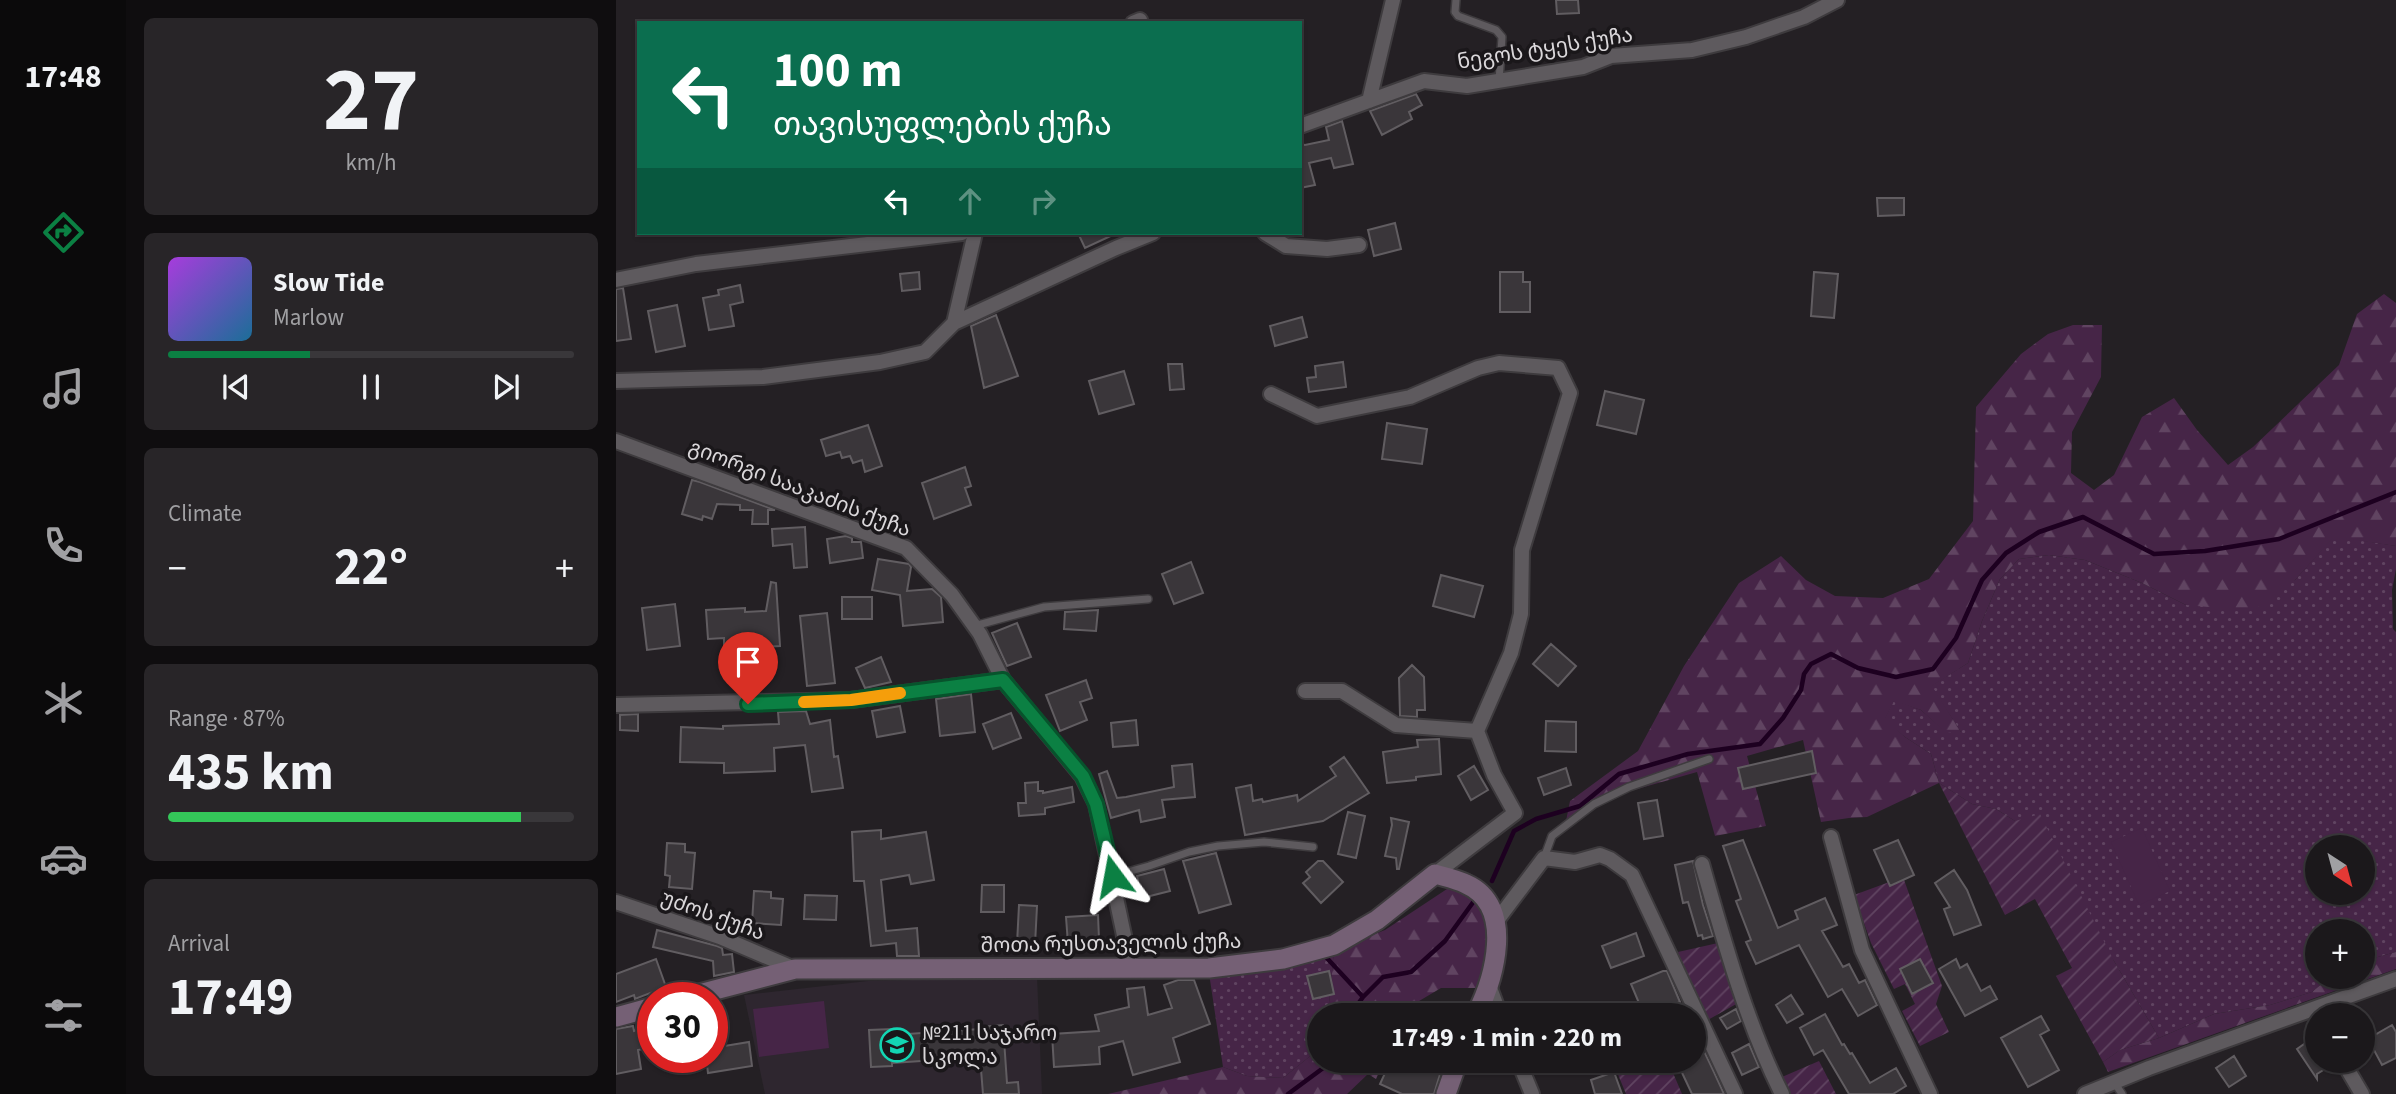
<!DOCTYPE html>
<html lang="en">
<head>
<meta charset="utf-8">
<style>
  body { margin:0; font-family:"Source Sans 3","Noto Sans Georgian",sans-serif; background:#282528; color:#f1f3f6; height:100vh; display:flex; flex-direction:column; font-size:26px; white-space:nowrap }
  * { box-sizing:border-box; margin:0 }
  p { font-size:23px; color:#a0a0a3 }
  .icon { flex:none; width:38px; height:38px; fill:none; stroke:currentColor; stroke-width:2; stroke-linecap:round; stroke-linejoin:round }
  .map { position:relative; flex:1; overflow:hidden }
  .sheet { display:flex; flex-direction:column; gap:18px; padding:18px; background:#0f0d0f; width:490px }
  .sheet>* { flex:none }
  .hud { position:absolute; left:21px; top:21px; width:665px; height:214px; border-radius:0px; box-shadow:0 2px 5px #0004,0 0 0 2px #39373a; background:#0b6e4f; color:#fff; overflow:hidden }
  .needle { width:46px; rotate:144deg }
  .controls { position:absolute; left:1689px; top:835px; display:grid; gap:14px }
  .controls a { display:grid; place-items:center; width:70px; height:70px; border-radius:50%; background:#1b181b; box-shadow:0 2px 5px #0004,0 0 0 2px #39373a; font-size:35px }
  .speed { position:absolute; left:21px; top:982px; display:flex; gap:14px; font-size:35px; font-weight:700; text-align:center }
  .speed>* { display:grid; place-content:center; width:91px; height:91px; border-radius:50%; background:#1b181b; box-shadow:0 2px 5px #0004,0 0 0 2px #39373a; line-height:1 }
  .speed .limit { border:10px solid #d22; background:#fff; color:#111 }
  .pin { position:absolute; display:grid; place-items:center; width:60px; height:60px; color:#fff; margin:-72px -30px; border-radius:50% 50% 50% 0; rotate:-45deg; box-shadow:0 0 7px #0007 }
  .pin .icon { rotate:45deg }
  .me { position:absolute; width:77px; margin:-38px; rotate:347deg; stroke-linejoin:round; filter:drop-shadow(0 0 5px #0008) }
  .turn { display:flex; align-items:center; gap:24px; height:147px; padding:0 21px; font-size:32px }
  .turn .icon { width:91px; height:91px; stroke-width:2.5 }
  .turn b { display:block; font-size:49px; line-height:60px }
  .lanes { display:flex; align-items:center; height:66px; padding:0 21px; background:#0003; justify-content:center; gap:35px; direction:ltr }
  .lanes .off { opacity:.35 }
  .big { font-size:52px; font-weight:700; line-height:1.1 }
  .sheet .tile { flex:1; display:flex; flex-direction:column; justify-content:center; gap:10px; min-width:0; padding:0 24px; border-radius:10px; background:#282528 }
  .sheet .dial { align-items:center; gap:0 }
  .dial b { font-size:91px; line-height:1 }
  .song { display:flex; align-items:center; gap:21px }
  .cover { width:84px; height:84px; border-radius:10px; background:linear-gradient(135deg,hsl(280 70% 55%),hsl(200 70% 35%)) }
  .played { height:7px; border-radius:4px; background:linear-gradient(90deg,#0b8043 35%,#39373a 35%) }
  .keys { display:flex; justify-content:space-around; direction:ltr }
  .heat { display:flex; justify-content:space-between; align-items:center; font-size:38px; direction:ltr }
  .charge { height:10px; border-radius:5px; background:linear-gradient(90deg,#34c759 87%,#39373a 0) }
  .trip { position:absolute; left:691px; top:1003px; width:399px; height:70px; border-radius:35px; background:#1b181b; box-shadow:0 2px 5px #0004,0 0 0 2px #39373a; font-weight:700; line-height:70px; text-align:center }
  main { display:flex; flex:1; min-height:0 }
  .menu { display:flex; flex-direction:column; width:126px; justify-content:space-around; align-items:center; background:#0b0a0b; color:#a0a0a3 }
  .menu .icon { width:49px; height:49px }
  .menu .on { color:#0b8043 }
  .menu b { font-size:32px; color:#f1f3f6 }
  .map>svg:first-child { display:block }
</style>
</head>
<body>
<main>
<nav class="menu">
<b>17:48</b>
<svg class="icon on" aria-label="directions" viewBox="0 0 24 24"><path d="M12 3l9 9-9 9-9-9zM9 14v-3h6M13 9l2 2-2 2"/></svg>
<svg class="icon" aria-label="music" viewBox="0 0 24 24"><path d="M9 18V5l10-2v13"/><circle cx="6" cy="18" r="3"/><circle cx="16" cy="16" r="3"/></svg>
<svg class="icon" aria-label="phone" viewBox="0 0 24 24"><path d="M5 4h4l2 5-3 2q2 4 5 5l2-3 5 2v4C11 20 4 13 5 4z"/></svg>
<svg class="icon" aria-label="climate" viewBox="0 0 24 24"><path d="M12 3v18M4 7l16 10M4 17L20 7"/></svg>
<svg class="icon" aria-label="car" viewBox="0 0 24 24"><path d="M5 17H2v-5l4-1 3-4h7l3 4 3 1v5h-3M9 17h6M6 11h13"/><circle cx="7" cy="17" r="2"/><circle cx="17" cy="17" r="2"/></svg>
<svg class="icon" aria-label="filters" viewBox="0 0 24 24"><path d="M4 7h16M4 17h16"/><circle cx="9" cy="7" r="2"/><circle cx="15" cy="17" r="2"/></svg>
</nav>
<section class="sheet">
<div class="tile dial"><b>27</b><p>km/h</p></div>
<div class="tile">
<div class="song"><i class="cover"></i><div><b>Slow Tide</b><p>Marlow</p></div></div>
<div class="played"></div>
<div class="keys"><svg class="icon" aria-label="previous" viewBox="0 0 24 24"><path d="M18 5L8 12l10 7zM5 5v14"/></svg><svg class="icon" aria-label="pause" viewBox="0 0 24 24"><path d="M8 5v14M16 5v14"/></svg><svg class="icon" aria-label="next" viewBox="0 0 24 24"><path d="M6 5l10 7-10 7zM19 5v14"/></svg></div>
</div>
<div class="tile"><p>Climate</p>
<div class="heat"><a>−</a><b class="big">22°</b><a>+</a></div>
</div>
<div class="tile"><p>Range · 87%</p><b class="big">435 km</b><div class="charge"></div></div>
<div class="tile"><p>Arrival</p><b class="big">17:49</b></div>
</section>
<div class="map">
<svg width="1780" height="1094" viewBox="0 0 1780 1094">
  <defs>
    <pattern id="grass-dots" width="8" height="8" patternUnits="userSpaceOnUse" patternTransform="scale(1.75)"><rect width="8" height="8" fill="#462547"/><path d="M2 2h.1M6 6h.1" fill="none" stroke="#604461" stroke-width="1.8" stroke-linecap="round"/></pattern>
    <pattern id="forest-firs" width="22" height="20" patternUnits="userSpaceOnUse" patternTransform="scale(1.75)"><rect width="22" height="20" fill="#462547"/><path d="M5 1l3.5 6h-7zM16 11l3.5 6h-7z" fill="#604461"/></pattern>
    <pattern id="garden-furrows" width="10" height="10" patternUnits="userSpaceOnUse" patternTransform="scale(1.75)"><rect width="10" height="10" fill="#462547"/><path d="M-1 1l2-2M0 10L10 0M9 11l2-2" fill="none" stroke="#604461"/></pattern>
  </defs>
  <rect width="100%" height="100%" fill="#242024"/>
  <path fill="#2e262f" d="M421 977 426 1094H149L128 995 252 981Z"/>
  <path fill="url(#grass-dots)" fill-rule="evenodd" d="M1718 536 1780 546V569L1776 590 1777 629 1780 632V952L1747 961 1746 931H1701V976L1714 977 1696 992 1654 1005 1598 1014 1543 1038 1498 961 1399 821 1380 809 1356 804 1323 783 1315 754 1289 737 1268 720 1278 700 1305 710 1330 732H1345L1315 686 1352 663 1366 621 1384 579 1403 559 1433 555 1469 560 1526 583 1570 605 1679 580ZM1701 847H1746V892H1701Z
    M718 950 712 1015H704L703 1049 667 1078 631 1076 607 1067 593 973Z"/>
  <path fill="url(#forest-firs)" d="M1768 294 1780 303V546L1718 537 1679 580 1637 611 1570 605 1526 583 1469 560 1433 555 1403 559 1384 579 1366 621 1352 663 1316 686 1345 732 1330 733 1305 710 1278 701 1269 719 1289 737 1315 754 1323 783 1251 817 1233 818 1205 822 1187 740 1131 756 1150 826 1099 836 1081 772 1000 795 972 811 948 831 954 801 1022 751 1068 666 1123 583 1165 556 1190 580 1219 596 1267 598 1313 579 1357 521 1360 407 1405 354 1432 334 1457 325H1486L1485 377 1456 432 1455 473 1478 490 1498 475 1526 417 1558 398 1581 430 1612 465 1637 447 1723 365 1741 314Z
    M834 887 853 889 877 927 865 988H825L793 1007 789 1015H712L718 950 769 930Z
    M1780 952V969L1492 1072 1487 1062 1504 1050 1543 1038 1598 1014 1654 1005 1696 992 1714 977 1746 976 1747 961Z
    M703 1049 704 1060 768 1061 760 1079 752 1074 731 1094H492L607 1067 631 1076 667 1078Z"/>
  <path fill="#462547" d="M1526 828 1554 891 1523 905 1495 842Z
    M208 1001 213 1048 143 1057 137 1009Z"/>
  <path fill="url(#garden-furrows)" d="M1323 783 1356 804 1380 809 1399 821 1424 814 1498 961 1543 1038 1504 1050 1487 1062 1440 976 1456 968 1419 899 1389 915Z
    M1287 877 1326 986 1320 1004 1333 1032 1304 1046 1286 1011 1299 1004 1289 984 1278 989 1255 943 1238 895Z
    M1102 943 1122 1003 1090 1021 1062 952Z
    M1027 1061H1052L1066 1094H1010L1001 1072Z
    M1203 1061 1220 1094H1175L1166 1077Z"/>
  <g fill="none" stroke-linecap="round" stroke-linejoin="round">
    <path stroke="#1d0020" stroke-width="4.5" d="M876 881 898 831 920 819 964 806 1003 774 1072 754 1144 744 1167 718 1185 690 1188 674 1195 664 1215 654 1242 668 1280 677 1317 669 1340 638 1366 580 1390 553 1423 532 1467 517 1538 554 1589 551 1663 539 1780 492
      M709 956 747 997
      M734 1015 747 997 767 977 795 972 829 941 858 901
      M672 1094 718 1060"/>
  </g>
  <path fill="#3a363a" stroke="#615d61" stroke-width="2" d="M940 0H962L963 13 941 14Z
    M800 94 806 105 793 112 796 119 766 135 754 111Z
    M726 121 737 164 718 168 715 158 693 163 699 185 684 188V144L689 145 713 140 710 127Z
    M1261 198H1288V215L1262 216Z
    M779 223 785 249 758 256 752 230Z
    M462 233H501L469 248Z
    M303 272 304 289 286 291 284 274Z
    M884 272H907V282H914V312H884Z
    M1198 272 1222 274 1218 318 1195 316Z
    M124 285 127 302 114 305 118 326 93 330 87 298 103 295 102 290Z
    M7 288 15 339 0 341V289Z
    M61 305 69 346 40 352 32 311Z
    M380 315 402 376 368 388 355 326Z
    M686 317 691 337 659 346 654 326Z
    M727 362 730 387 693 392 691 378 700 377 699 366Z
    M552 364H566L568 389 554 390Z
    M508 371 518 404 483 414 473 381Z
    M989 391 1028 400 1020 434 981 425Z
    M771 423 811 429 806 464 766 459Z
    M252 425 266 466 249 472 246 460 237 463 234 456 226 458 224 452 210 456 205 440Z
    M349 467 355 486 349 488 355 505 318 519 306 483Z
    M76 480 84 482 159 510H152V524H136L137 510H124V505L101 504 96 519 87 516 86 520 66 514Z
    M189 527 191 567 178 568 176 544 157 546 156 529Z
    M230 536 236 538V542H245L247 558 214 563 211 539Z
    M262 559 293 564 295 567 291 591 316 589 325 597 327 622 287 626 284 595 256 590Z
    M575 562 587 593 558 604 546 574Z
    M825 575 867 586 858 617 817 606Z
    M155 582 160 583 164 646 108 649V638L92 639 90 610 129 608V612L150 611Z
    M226 597H256V619H226Z
    M59 604 64 646 31 650 26 608Z
    M482 610 480 631 448 629 449 612Z
    M211 613 219 683 191 686 184 616Z
    M401 623 415 657 391 666 376 633Z
    M935 644 960 666 942 686 917 664Z
    M265 657 275 682 249 688 240 668Z
    M796 665 808 677 809 710H801V717L784 716 783 678Z
    M470 680 476 698 464 702 471 720 444 731 430 695Z
    M355 694 359 732 324 736 320 699Z
    M284 706 289 732 261 737 256 711Z
    M190 711 194 724 214 720 218 757 222 756 227 788 196 792 189 745 158 748 159 771 108 773V763L64 762 65 727 107 729V726L163 724 162 712Z
    M395 713 405 738 377 749 367 724Z
    M22 714V731L4 730V715Z
    M520 720 522 745 497 747 495 723Z
    M930 721 960 722V752L929 751Z
    M823 739 825 774 800 777V780L771 783 767 752 802 747 801 740Z
    M1196 751 1200 773 1127 789 1122 768Z
    M728 757 753 793 707 821 629 835 620 788 635 785 637 801 646 799 647 802 681 795 682 801 720 776 714 767Z
    M576 764 579 797 546 800 549 817 525 822 523 810 495 818 483 774 491 771 501 798 510 797 558 787 556 766Z
    M858 766 872 790 855 800 842 776Z
    M950 768 955 785 928 795 922 778Z
    M422 782V791H427V793L456 787 458 802 429 808V814L403 816 402 803H410L409 783Z
    M1041 800 1047 836 1028 839 1022 803Z
    M732 812 749 816 740 858 722 854Z
    M775 818 793 822 783 869H781L780 858 769 856 776 825Z
    M265 830V839L310 832 318 880 295 884 293 875 265 880 270 931 301 928 303 956H281L280 943 255 946 248 881H238L236 832Z
    M1127 840 1162 928 1182 919 1179 911 1209 898 1221 925 1206 931 1227 967 1233 964 1243 983 1249 980 1261 1005 1242 1016 1226 989 1212 997 1183 945 1140 964 1130 942 1135 940 1120 901 1125 899 1107 846Z
    M1282 840 1298 875 1274 886 1258 850Z
    M51 843 69 844V852L79 853 76 889 53 887 54 876 49 875Z
    M600 853 615 904 583 913 567 861Z
    M702 861H707L727 882 705 903 687 883 694 877 690 872Z
    M1077 861 1087 905 1097 936 1087 939 1086 935 1082 936 1072 902 1067 903 1059 865Z
    M548 869 554 891 526 898 521 876Z
    M1338 870 1351 890 1365 925 1338 935 1328 909 1334 907 1319 883Z
    M366 885H388V912H365Z
    M138 891 155 892V898L167 899 165 925 136 923Z
    M189 895 221 896 220 920 188 919Z
    M403 905 421 906 419 945 401 944Z
    M482 915 483 939 452 944 450 917Z
    M41 930 101 946 106 948 107 955 116 954 118 972 98 976 97 961 37 947Z
    M1020 933 1028 956 995 968 986 946Z
    M40 959 50 987 19 999 18 995 0 1002V974Z
    M1304 959 1317 983 1296 994 1284 969Z
    M1340 959 1344 968 1351 964 1365 991 1374 986 1381 999 1349 1016 1323 969Z
    M713 971 718 994 697 999 691 976Z
    M1047 971H1051L1064 1002 1028 1015 1015 984Z
    M562 980H578L594 1024 557 1038 564 1062 517 1075 507 1041 483 1047 484 1064 438 1067 436 1034 483 1031 479 1015 513 1007 511 989 528 987 532 1015 556 1008 548 985Z
    M1175 995 1187 1014 1171 1023 1160 1005Z
    M1120 1009 1125 1021 1111 1029 1104 1018Z
    M1209 1014 1226 1045 1228 1044 1234 1054 1236 1053 1254 1083 1280 1068 1290 1086 1277 1094H1233L1207 1050 1198 1055 1184 1028Z
    M1425 1016 1433 1030 1424 1035 1443 1070 1412 1087 1385 1038Z
    M387 1025 391 1083 402 1082 403 1094H367L364 1057 276 1063V1066L255 1067 253 1030 277 1029V1035L364 1029V1027Z
    M1776 1025 1780 1032V1058L1766 1065 1752 1039Z
    M17 1026 18 1031 37 1026V1047L22 1050 25 1069 0 1074V1029Z
    M1078 1030 1097 1070 1108 1094H1076L1060 1060H1078Z
    M1701 1040V1060H1716L1717 1064 1701 1074V1079L1681 1049 1691 1042 1693 1046Z
    M133 1042 136 1066 92 1073 90 1057H96V1048Z
    M1133 1044 1143 1067 1126 1075 1116 1053Z
    M1618 1056 1630 1076 1613 1087 1600 1068Z
    M775 1060H795L825 1071 818 1094H786L764 1084Z
    M998 1072 1006 1094H979L975 1080Z"/>
  <g fill="none" stroke-linecap="round" stroke-linejoin="round">
    <defs>
      <path id="lane" d="M840 0 839 12 842 16 880 30 886 37 883 81
        M358 626 428 607 532 599
        M928 858 936 836 978 804 1013 787 1093 759
        M497 876 533 866 573 852 602 846 648 842 697 847
        M1498 1082 1506 1094"/>
      <path id="street" d="M517 23 524 20
        M753 101 777 0
        M684 126 808 81 851 86 967 67 995 56 1076 50 1130 37 1188 17 1221 0
        M649 233 670 246 711 249 743 245
        M0 280 80 264 346 233
        M338 323 500 248 537 233
        M0 381 147 377 264 362 309 352 338 323 359 233
        M655 394 701 416 794 397 862 368 883 363 942 368 954 393 906 550 905 614 895 653 861 731 878 775 899 813 819 874
        M0 441 290 548 336 595 364 634 387 680 466 776 480 804 515 968
        M689 691H726L780 725 861 731
        M0 705 235 700 387 680
        M1215 837 1246 950 1314 1094
        M1086 864C1108 941 1130 1022 1166 1094
        M0 902 104 937 179 969
        M879 923 928 858 959 862 984 855 994 859 1016 875 1119 1094
        M874 988 884 1015
        M902 1060 916 1094
        M1726 1060 1746 1094
        M1469 1094 1533 1068 1780 979"/>
      <path id="secondary" d="M68 998 179 969 593 968 667 959 718 945 761 920 819 874C829 877 840 879 850 884 900 906 878 979 860 1015
        M0 1017 37 1007
        M830 1094 842 1060"/>
    </defs>
    <use href="#lane" stroke="#3e3b3e" stroke-width="10"/>
    <use href="#street" stroke="#3e3b3e" stroke-width="18"/>
    <use href="#secondary" stroke="#3e3b3e" stroke-width="23"/>
    <use href="#lane" stroke="#5e5a5e" stroke-width="7"/>
    <use href="#street" stroke="#5e5a5e" stroke-width="14"/>
    <use href="#secondary" stroke="#756075" stroke-width="19"/>
  </g>
  <g fill="none" stroke-linecap="round" stroke-linejoin="round">
    <defs>
      <path id="route" d="M132 704 235 700 387 680 467 776 480 804 497 876"/>
    </defs>
    <use href="#route" stroke="#07532c" stroke-width="18"/>
    <use href="#route" stroke="#0b8043" stroke-width="12"/>
    <path stroke="#f59e0b" stroke-width="12" d="M188 702 235 700 284 693"/>
  </g>
  <defs>
    <symbol id="school-ring" viewBox="-11 -11 22 22"><circle r="9.5" fill="#1a171a" stroke="#13d5b3" stroke-width="1.5"/><path d="M0-5L7-2L0 1L-7-2ZM-4 1L0 2.5L4 1V4Q0 6-4 4Z" fill="#13d5b3"/></symbol>
  </defs>
  <g fill-rule="evenodd">
    <use href="#school-ring" x="262" y="1026" width="38" height="38"/>
  </g>
  <g text-anchor="middle" stroke-width="7" stroke-linejoin="round" paint-order="stroke">
    <g font-size="21" fill="#dad7da" stroke="#1a171a">
      <text transform="translate(929 48) rotate(-9)" y="7">ნეგოს ტყეს ქუჩა</text>
      <text transform="translate(184 488) rotate(21)" y="7">გიორგი სააკაძის ქუჩა</text>
      <text transform="translate(97 915) rotate(20)" y="7">უძოს ქუჩა</text>
      <text transform="translate(495 943) rotate(-1)" y="7">შოთა რუსთაველის ქუჩა</text>
    </g>
    <g font-size="21" fill="#dad7da" stroke="#1a171a" text-anchor="start">
      <text x="306" y="1040">№211 საჯარო<tspan x="306" dy="24">სკოლა</tspan></text>
    </g>
  </g>
</svg>
<div class="controls">
<a><svg class="needle" viewBox="-14 -14 28 28"><path d="M0-13l5 13h-10z" fill="#e53935"/><path d="M0 13l5-13h-10z" fill="#a0a0a3"/></svg></a>
<a>+</a>
<a>−</a>
</div>
<div class="speed"><div class="limit">30</div></div>
<div class="pin" style="left:132px;top:704px;background:#d93025"><svg class="icon" aria-label="arrive" viewBox="0 0 24 24"><path d="M6 21V4h12l-3 4 3 4H6"/></svg></div>
<svg class="me" style="left:497px;top:876px" viewBox="-20 -20 40 40"><path d="M0-17L14 15 0 8-14 15z" fill="#0b8043" stroke="#fff" stroke-width="4"/></svg>
<div class="trip">17:49 · 1 min · 220 m</div>
<div class="hud">
<div class="turn"><svg class="icon" aria-label="left" viewBox="0 0 24 24"><path d="M17 20v-9H6M10 6l-5 5 5 5"/></svg><div><b>100 m</b>თავისუფლების ქუჩა</div></div>
<div class="lanes"><svg class="icon" aria-label="left" viewBox="0 0 24 24"><path d="M17 20v-9H6M10 6l-5 5 5 5"/></svg><svg class="icon off" aria-label="ahead" viewBox="0 0 24 24"><path d="M12 20V5M6 11l6-6 6 6"/></svg><svg class="icon off" aria-label="right" viewBox="0 0 24 24"><path d="M7 20v-9h11M14 6l5 5-5 5"/></svg></div>
</div>
</div>
</main>
</body>
</html>
